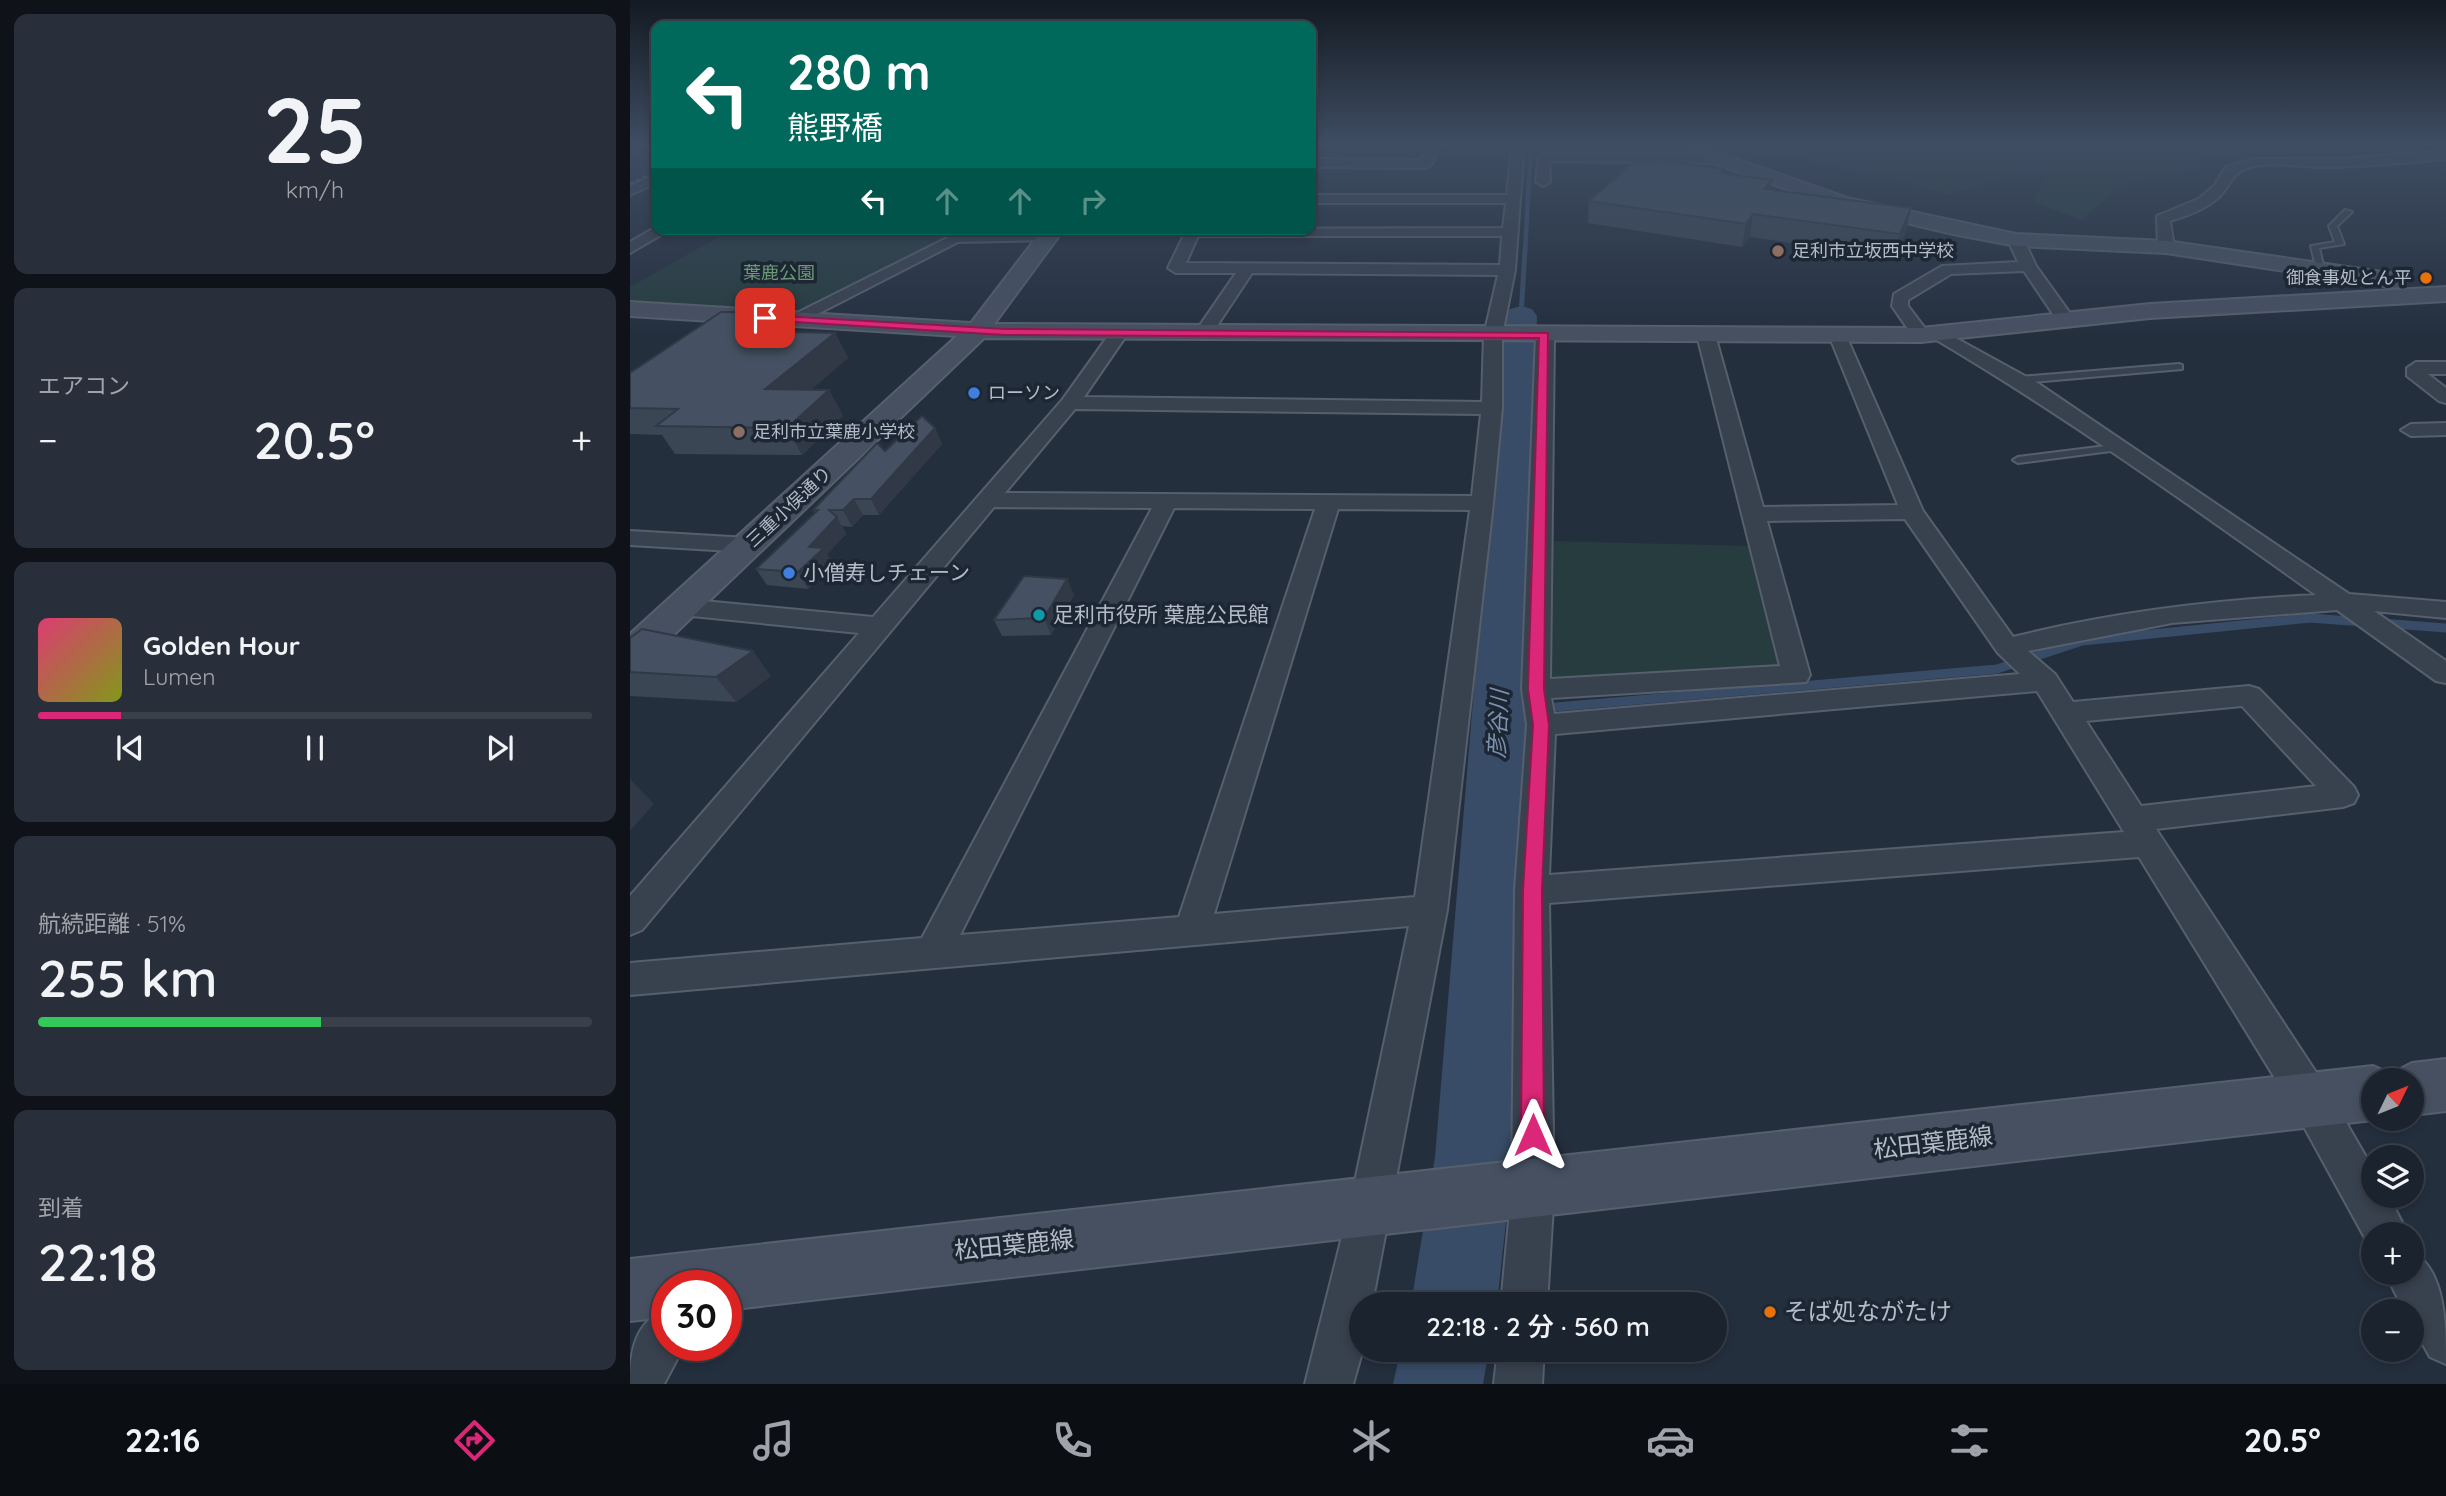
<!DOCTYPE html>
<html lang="ja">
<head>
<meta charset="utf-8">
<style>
  body { margin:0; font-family:Quicksand,"Noto Sans JP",sans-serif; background:#282f3a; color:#f1f3f6; height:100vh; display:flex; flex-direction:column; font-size:26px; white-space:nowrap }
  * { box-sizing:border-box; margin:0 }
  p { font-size:23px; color:#a0a4aa }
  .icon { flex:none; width:38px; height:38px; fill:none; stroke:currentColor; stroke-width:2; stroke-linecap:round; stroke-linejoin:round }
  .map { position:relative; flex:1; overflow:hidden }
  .sheet { display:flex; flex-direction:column; gap:14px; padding:14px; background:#0f1319; width:630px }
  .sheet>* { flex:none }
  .top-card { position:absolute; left:21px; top:21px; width:665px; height:214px; border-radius:14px; box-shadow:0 4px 10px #0003,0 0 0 2px #39404a; background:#00695c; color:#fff; overflow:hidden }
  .needle { width:46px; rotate:47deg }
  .controls { position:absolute; left:1731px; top:1068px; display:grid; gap:14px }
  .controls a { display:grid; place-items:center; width:63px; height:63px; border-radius:50%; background:#1b232e; box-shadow:0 4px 10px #0003,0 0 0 2px #39404a; font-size:35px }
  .speed { position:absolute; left:21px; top:1270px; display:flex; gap:14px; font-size:35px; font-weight:700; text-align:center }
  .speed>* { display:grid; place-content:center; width:91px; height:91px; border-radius:50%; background:#1b232e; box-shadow:0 4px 10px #0003,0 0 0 2px #39404a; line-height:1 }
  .speed .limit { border:10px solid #d22; background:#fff; color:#111 }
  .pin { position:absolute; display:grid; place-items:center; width:60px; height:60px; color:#fff; margin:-30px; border-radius:14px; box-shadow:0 4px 10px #0006 }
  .me { position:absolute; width:77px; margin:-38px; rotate:0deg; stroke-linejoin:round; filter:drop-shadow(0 0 5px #0008) }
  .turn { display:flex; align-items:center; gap:24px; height:147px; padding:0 21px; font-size:32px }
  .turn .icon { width:91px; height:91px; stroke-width:2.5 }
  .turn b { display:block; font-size:49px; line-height:60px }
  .lanes { display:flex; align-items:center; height:66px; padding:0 21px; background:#0003; justify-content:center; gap:35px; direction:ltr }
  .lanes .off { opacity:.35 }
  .big { font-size:52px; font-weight:600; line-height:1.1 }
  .sheet .tile { flex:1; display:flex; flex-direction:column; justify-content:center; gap:10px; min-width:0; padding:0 24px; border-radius:14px; background:#282f3a }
  .sheet .dial { align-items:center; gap:0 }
  .dial b { font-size:91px; line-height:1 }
  .song { display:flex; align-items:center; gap:21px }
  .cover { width:84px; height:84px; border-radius:10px; background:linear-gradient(135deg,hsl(340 70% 55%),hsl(70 70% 35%)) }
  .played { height:7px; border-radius:4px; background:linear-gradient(90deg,#db2777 15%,#39404a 15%) }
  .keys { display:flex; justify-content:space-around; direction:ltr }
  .heat { display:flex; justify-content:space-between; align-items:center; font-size:38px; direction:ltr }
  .charge { height:10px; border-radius:5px; background:linear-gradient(90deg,#34c759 51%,#39404a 0) }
  .trip { position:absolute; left:719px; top:1292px; width:378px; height:70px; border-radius:35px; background:#1b232e; box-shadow:0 4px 10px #0003,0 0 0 2px #39404a; font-weight:600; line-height:70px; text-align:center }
  .tab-bar { display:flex; height:112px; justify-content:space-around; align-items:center; background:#0b0e12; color:#a0a4aa }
  .tab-bar .icon { width:49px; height:49px }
  .tab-bar .current { color:#db2777 }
  .tab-bar b { font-size:32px; color:#f1f3f6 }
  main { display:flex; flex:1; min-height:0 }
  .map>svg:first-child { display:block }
</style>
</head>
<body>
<main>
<section class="sheet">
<div class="tile dial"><b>25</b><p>km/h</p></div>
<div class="tile"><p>エアコン</p>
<div class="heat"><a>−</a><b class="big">20.5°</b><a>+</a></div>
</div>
<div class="tile">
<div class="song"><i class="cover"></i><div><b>Golden Hour</b><p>Lumen</p></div></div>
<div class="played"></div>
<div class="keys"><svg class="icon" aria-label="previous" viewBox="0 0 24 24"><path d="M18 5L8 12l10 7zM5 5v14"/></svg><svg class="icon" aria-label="pause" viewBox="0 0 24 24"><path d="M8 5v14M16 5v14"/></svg><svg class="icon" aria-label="next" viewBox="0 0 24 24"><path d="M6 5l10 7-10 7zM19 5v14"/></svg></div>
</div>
<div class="tile"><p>航続距離 · 51%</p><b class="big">255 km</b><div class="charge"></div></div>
<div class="tile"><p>到着</p><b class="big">22:18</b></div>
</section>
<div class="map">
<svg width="1816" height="1384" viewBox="0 0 1816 1384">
  <rect width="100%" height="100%" fill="#242f3e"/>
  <path fill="#263c3f" d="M1145 143H1575L1561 147 1573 167 1487 188 1452 220 1403 202 1418 175 1402 172 1319 194 1149 153Z
    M103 229H249L318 236 160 317 0 303V287Z
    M919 541 1123 546 1156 671 915 683Z"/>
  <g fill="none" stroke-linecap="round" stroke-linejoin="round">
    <path stroke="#394c67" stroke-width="4.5" d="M895 252 901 143"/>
    <path stroke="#394c67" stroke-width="5" d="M891 316 895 250"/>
    <path stroke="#394c67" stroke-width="9" d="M1751 623 1816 628
      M869 712 1367 669 1452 641 1680 618 1734 622"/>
    <path fill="#394c67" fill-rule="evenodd" d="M891 306 902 309 907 316 883 1157 867 1304H781L805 1157 875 316 880 309Z
      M771 1349H859L853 1384H763Z"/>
    <defs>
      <path id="lane" d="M1715 210 1722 212 1707 226 1714 244 1689 248 1694 269 1687 271 1681 246 1705 242 1699 226Z
        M1549 364 1552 365V369L1389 383 1384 380 1389 377Z
        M1492 444 1497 447 1496 449 1388 463 1383 460 1388 457Z"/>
      <path id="street" d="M798 143H810L802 164 796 168 681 167V159L791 160Z
        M882 143H894L885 270 872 335V408L863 503 817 910 742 1304H732L733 1349 723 1384H675L720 1205 779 926 0 995V963L292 938 522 508 364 507 12 930 0 935V896L229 633 52 615 43 613 39 607 43 601 52 599 243 617 433 399 483 329H495L498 333 454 397 852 402 854 335 868 275 622 273 579 338 573 339 564 334 606 273H546L538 268 557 229 873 228 876 203H681V195H877ZM568 236H872L870 265 556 263ZM445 409 851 414 842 496 375 493ZM544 508 685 509 549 917 330 935ZM708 509 840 510 785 897 584 914Z
        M1816 151V159C1775 163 1734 167 1692 167 1668 167 1641 160 1617 168 1602 173 1599 188 1588 198 1574 210 1557 216 1540 221L1544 247 1536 252 1528 247 1527 216 1568 199 1584 186 1596 167 1623 159 1722 158Z
        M909 154 1089 155 1095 159 1089 163 919 161 920 182 913 186 906 182Z
        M26 174V183L0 195V186Z
        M26 227 41 229 0 253V242Z
        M333 230 340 233 419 232 426 236 419 240 328 242 168 324 162 325 153 320Z
        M1386 235 1394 240 1406 266 1444 319 1441 323H1429L1394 271 1321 274 1278 300V306L1300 335 1297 339H1285L1262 306 1264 294 1312 266 1388 262 1378 240Z
        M915 330 924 335 920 679 1150 666 1067 335 1076 330 1085 335 1133 507 1268 505 1199 335 1202 331H1214L1293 511 1383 637C1483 612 1584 600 1686 595 1561 506 1437 417 1305 339L1302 335 1311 330 1406 382 1719 594 1816 602V618L1744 611 1816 661V683L1806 681 1707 610 1542 623 1398 651 1425 674 1443 702 1619 686 1629 689 1724 787 1728 795 1724 803 1713 807 1526 829 1695 1086 1743 1169V1195H1758L1778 1234H1743V1250L1741 1249 1667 1114 1509 857 919 903 924 1189 917 1304H871L882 1189 885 890 897 725 892 689 906 335ZM1275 519 1368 653 1390 674 924 714 921 698 1176 682 1180 675 1137 521ZM1407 691 1494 832 919 875 925 734ZM1612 706 1686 786 1511 806 1456 721Z
        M1786 362H1816V374H1798L1816 388V403L1809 401 1777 376V368Z
        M1816 423V435L1781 436 1771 430 1781 424Z
        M0 531 118 538 126 540 130 545 126 550 118 552 0 545Z
        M1782 1252C1816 1269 1816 1328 1816 1364L1800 1357 1782 1325V1311H1774L1755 1272H1782Z
        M37 1309V1346H55L53 1348 34 1384H0C0 1352 4 1322 37 1309Z
        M868 1349H914L912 1384H864Z"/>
      <path id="secondary" d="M1048 143H1068L1095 155 1217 198 1386 234 1536 241 1766 274 1777 281 1766 288 1536 253 1386 246 1323 234 1204 206 1083 163Z
        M413 229H434L364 324 1291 328 1520 304 1816 287V301L1520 318 1291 342 354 338 13 664 0 667V634L327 336 0 316V302L341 323Z
        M1816 1059V1111L1782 1115V1080H1743V1118H1746L1743 1120 96 1310V1286H37V1317L0 1321V1259L1743 1066 1761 1074 1782 1063Z"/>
    </defs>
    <use href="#lane" stroke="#565f6c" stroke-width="4"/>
    <use href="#street" stroke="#565f6c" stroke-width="4"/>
    <use href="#secondary" stroke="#565f6c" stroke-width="4"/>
    <use href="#lane" fill="#38414e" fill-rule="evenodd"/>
    <use href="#street" fill="#38414e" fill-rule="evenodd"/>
    <use href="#secondary" fill="#465061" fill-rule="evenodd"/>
    <path stroke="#5a6575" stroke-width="2.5" stroke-dasharray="3.5 3.5" stroke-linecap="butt" d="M0 184 26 171"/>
  </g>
  <path fill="#3b4654" d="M1093 174 1142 180 1140 190 1281 208 1276 231 1265 258 1120 237 1112 247 958 223 959 201Z
    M145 331 205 333 218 358 181 389 199 390 213 416 172 455 45 454 32 435 0 434V373Z
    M305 428 312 444 249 515H233L222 527 212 526 216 534 197 554 203 564 178 589 137 585 126 569 185 513 183 510 255 451Z
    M437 579 444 595 421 635 372 636 364 620Z
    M0 638 141 676 106 702 0 696Z"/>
  <path fill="#303945" d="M1142 180 1138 202 1134 189Z
    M1281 208 1276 231 1265 258 1270 234Z
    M1123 214 1120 237 1112 247 1116 224Z
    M135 312 148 338 110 331Z
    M205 333 218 358 151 416 135 389Z
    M199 390 213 416 172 455 157 428Z
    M305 428 312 444 249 515 241 499Z
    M224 499 233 515 222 527 213 510Z
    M207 517 216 534 197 554 203 564 178 589 168 572 179 547Z
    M437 579 444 595 421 635 414 618Z
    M123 651 141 676 106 702 86 677Z
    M0 779 24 804 0 831Z"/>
  <path fill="#455162" stroke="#303945" stroke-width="2" d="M1024 160 1094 169 1090 173 1142 180 1134 189 1281 208 1270 234 1123 214 1116 224 959 201 1004 162 1019 164Z
    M91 312H135L110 331 205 333 135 389 199 390 157 428 26 426 48 409 0 408V373Z
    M292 416 305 428 241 499H224L213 510H199L207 517 179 547 194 548 168 572 126 569 188 510H183L247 443 255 451Z
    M394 576 437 579 414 618 364 620Z
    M12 629 123 651 86 677 0 672V638Z"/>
  <linearGradient id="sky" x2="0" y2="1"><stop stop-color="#141a22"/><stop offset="0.43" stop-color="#3f4d63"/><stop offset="1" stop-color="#3f4d63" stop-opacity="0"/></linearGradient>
  <rect width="1816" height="336" fill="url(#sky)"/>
  <path fill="#db2777" stroke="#8e194d" stroke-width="2" d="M135 315 375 329 918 333 914 689 919 725 912 890 914 1135 911 1143 903 1146 894 1143 891 1135 893 890 903 725 898 689 909 338 375 335 131 320Z"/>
  <g fill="#8d6e63" stroke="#1d2633" stroke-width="2.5">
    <circle cx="1148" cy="251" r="7"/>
    <circle cx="109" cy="432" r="7"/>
  </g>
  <g fill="#e8710a" stroke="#1d2633" stroke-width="2.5">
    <circle cx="1796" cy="278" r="7"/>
    <circle cx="1140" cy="1312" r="7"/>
  </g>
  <g fill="#3f7fe0" stroke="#1d2633" stroke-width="2.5">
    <circle cx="344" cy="393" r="7"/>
    <circle cx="159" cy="573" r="7"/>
  </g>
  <circle fill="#0f9aa8" stroke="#1d2633" stroke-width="2.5" cx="409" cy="615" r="7"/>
  <g text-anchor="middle" stroke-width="7" stroke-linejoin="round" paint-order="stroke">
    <g font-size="18" fill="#b4bcc9" stroke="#1d2633" text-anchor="start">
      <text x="1162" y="257">足利市立坂西中学校</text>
      <text x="1782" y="284" text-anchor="end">御食事処とん平</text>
      <text x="358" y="399">ローソン</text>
      <text x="123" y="438">足利市立葉鹿小学校</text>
    </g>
    <g font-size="18" fill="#6b9a76" stroke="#1d2633">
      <text x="149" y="279">葉鹿公園</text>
    </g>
    <g font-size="18" fill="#b4bcc9" stroke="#1d2633">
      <text transform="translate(159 507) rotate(-43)" y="6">三重小俣通り</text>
    </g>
    <g font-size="21" fill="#b4bcc9" stroke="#1d2633" text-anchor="start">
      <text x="173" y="580">小僧寿しチェーン</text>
      <text x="423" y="622">足利市役所 葉鹿公民館</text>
    </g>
    <g font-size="23" font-style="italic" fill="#7c92b1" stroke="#1d2633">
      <text transform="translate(868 724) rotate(-87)" y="8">彦谷川</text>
    </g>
    <g font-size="24" fill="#b4bcc9" stroke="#1d2633">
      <text transform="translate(1303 1143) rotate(-7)" y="8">松田葉鹿線</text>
      <text transform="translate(384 1245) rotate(-6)" y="8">松田葉鹿線</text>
    </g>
    <g font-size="24" fill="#b4bcc9" stroke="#1d2633" text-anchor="start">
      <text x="1154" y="1320">そば処ながたけ</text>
    </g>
  </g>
</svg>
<div class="controls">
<a><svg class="needle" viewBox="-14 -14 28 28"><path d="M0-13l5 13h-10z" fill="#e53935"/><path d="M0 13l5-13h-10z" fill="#a0a4aa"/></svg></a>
<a><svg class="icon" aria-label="layers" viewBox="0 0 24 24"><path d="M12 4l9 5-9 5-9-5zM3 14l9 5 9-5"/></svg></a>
<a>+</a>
<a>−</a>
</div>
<div class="speed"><div class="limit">30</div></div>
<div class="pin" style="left:135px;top:318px;background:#d93025"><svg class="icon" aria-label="arrive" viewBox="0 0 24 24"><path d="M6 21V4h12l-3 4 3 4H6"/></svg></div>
<svg class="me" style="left:903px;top:1135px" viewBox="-20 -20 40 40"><path d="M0-17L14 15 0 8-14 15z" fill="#db2777" stroke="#fff" stroke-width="4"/></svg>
<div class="trip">22:18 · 2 分 · 560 m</div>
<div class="top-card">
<div class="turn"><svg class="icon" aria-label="left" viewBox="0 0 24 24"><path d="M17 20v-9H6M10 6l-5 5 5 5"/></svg><div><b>280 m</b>熊野橋</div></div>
<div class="lanes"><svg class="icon" aria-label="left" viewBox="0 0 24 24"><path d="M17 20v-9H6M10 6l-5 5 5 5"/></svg><svg class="icon off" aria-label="ahead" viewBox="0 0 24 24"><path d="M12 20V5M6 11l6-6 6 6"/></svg><svg class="icon off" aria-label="ahead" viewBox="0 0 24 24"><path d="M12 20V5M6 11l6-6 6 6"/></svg><svg class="icon off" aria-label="right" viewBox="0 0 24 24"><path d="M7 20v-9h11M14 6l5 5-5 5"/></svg></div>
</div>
</div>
</main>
<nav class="tab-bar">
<b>22:16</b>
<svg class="icon current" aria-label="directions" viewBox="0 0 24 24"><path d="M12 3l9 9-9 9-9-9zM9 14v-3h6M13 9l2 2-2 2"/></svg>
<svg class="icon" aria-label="music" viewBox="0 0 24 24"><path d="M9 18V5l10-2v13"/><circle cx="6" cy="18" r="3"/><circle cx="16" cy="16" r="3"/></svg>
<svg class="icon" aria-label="phone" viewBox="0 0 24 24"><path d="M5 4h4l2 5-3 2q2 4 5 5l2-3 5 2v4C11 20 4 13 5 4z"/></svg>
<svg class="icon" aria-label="climate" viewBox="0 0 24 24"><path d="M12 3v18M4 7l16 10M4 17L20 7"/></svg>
<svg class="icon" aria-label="car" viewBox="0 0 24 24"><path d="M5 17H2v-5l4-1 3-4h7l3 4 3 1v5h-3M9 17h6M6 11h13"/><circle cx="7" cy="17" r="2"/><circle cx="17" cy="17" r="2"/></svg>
<svg class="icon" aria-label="filters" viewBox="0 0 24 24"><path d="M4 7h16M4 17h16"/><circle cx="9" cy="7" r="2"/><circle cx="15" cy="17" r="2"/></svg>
<b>20.5°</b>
</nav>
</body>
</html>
